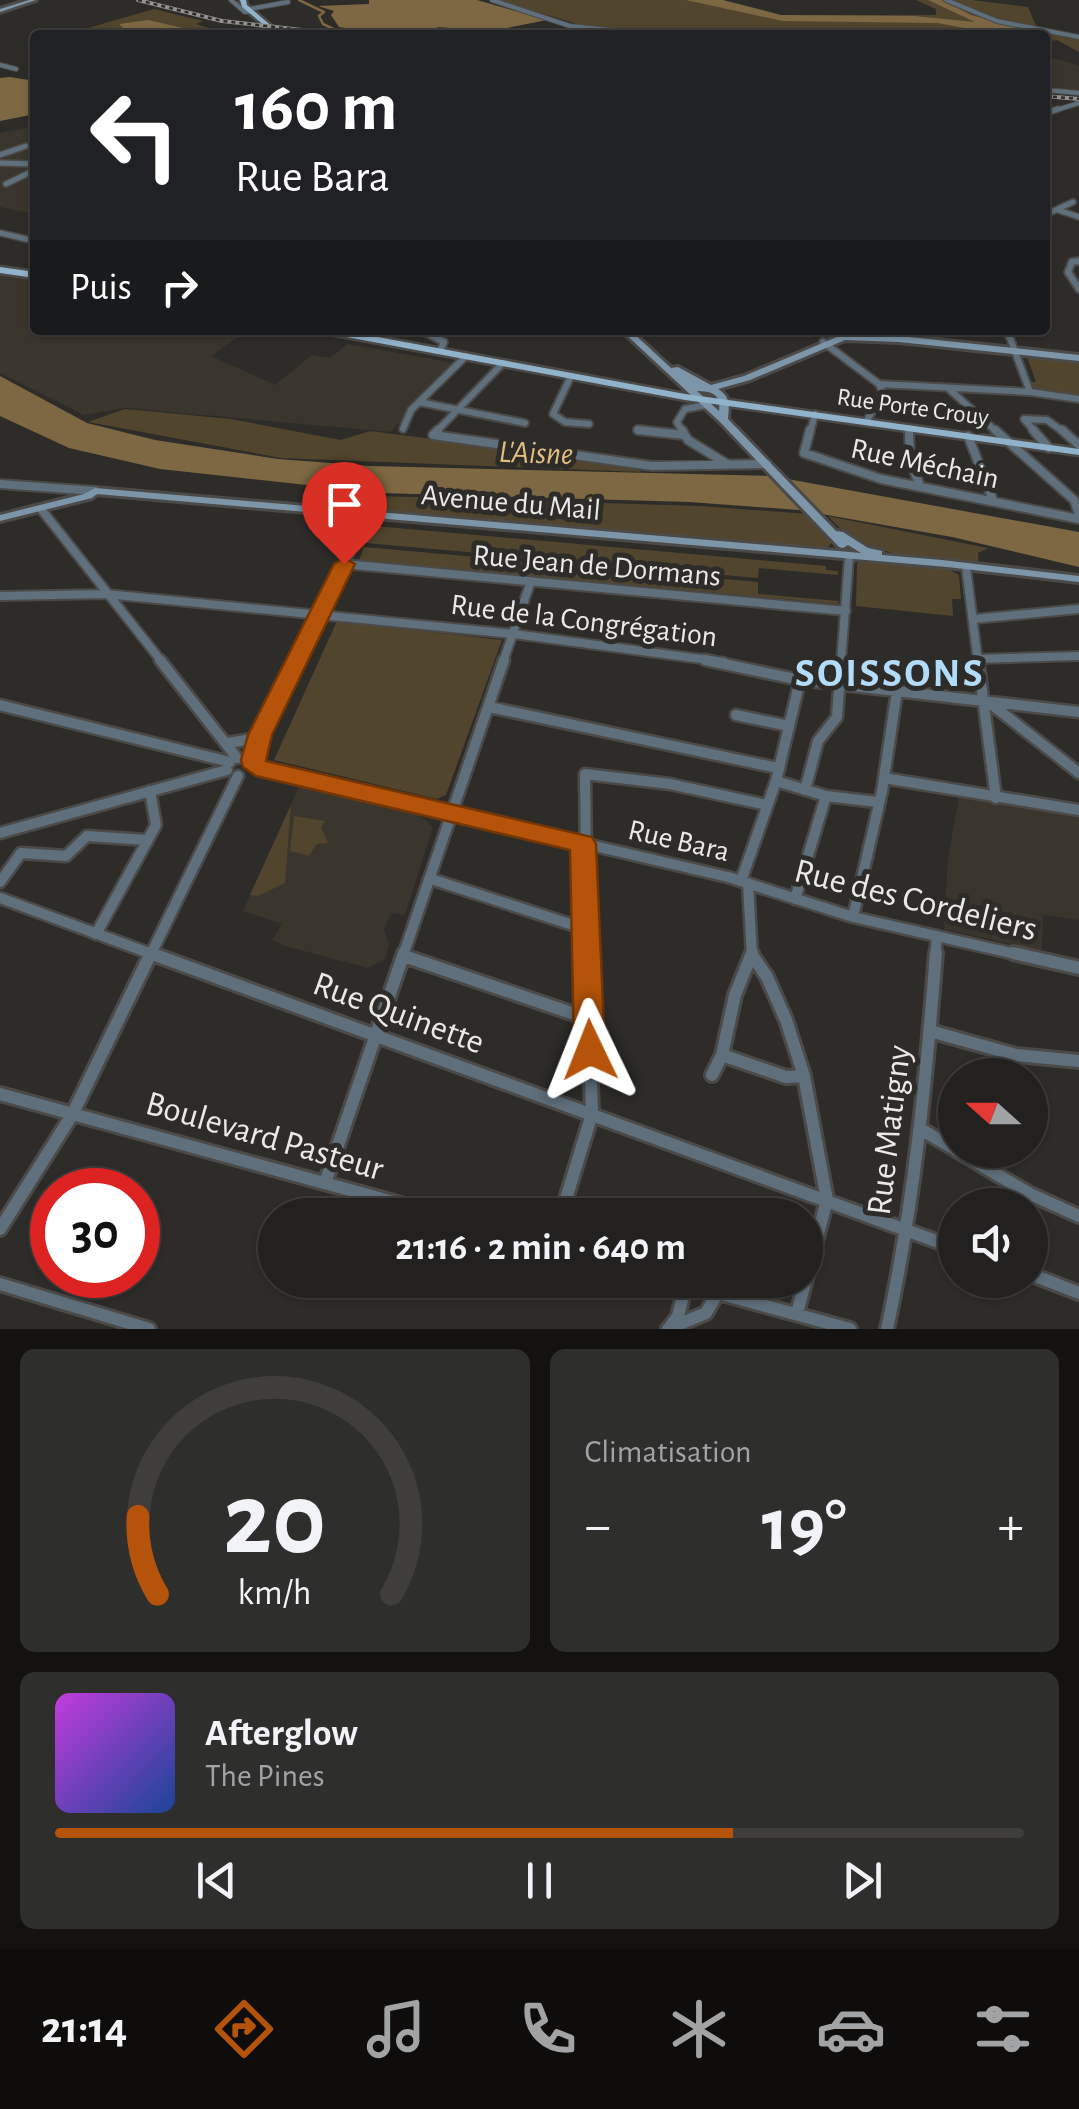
<!DOCTYPE html>
<html lang="fr">
<head>
<meta charset="utf-8">
<style>
  body { margin:0; font-family:"Alegreya Sans",sans-serif; background:#2e2e2c; color:#f1f3f6; height:100vh; display:flex; flex-direction:column; font-size:38px; white-space:nowrap }
  * { box-sizing:border-box; margin:0 }
  p { font-size:32px; color:#a2a3a4 }
  .icon { flex:none; width:55px; height:55px; fill:none; stroke:currentColor; stroke-width:2; stroke-linecap:round; stroke-linejoin:round }
  .map { position:relative; height:1329px; overflow:hidden }
  .sheet { display:flex; flex-direction:column; gap:20px; padding:20px; background:#131211; flex:1 }
  .sheet>* { flex:none }
  .top-card { position:absolute; left:30px; top:30px; width:1020px; height:305px; border-radius:10px; box-shadow:0 2px 8px #0004,0 0 0 2px #3f3e3d; background:#202124; color:#fff; overflow:hidden }
  .needle { width:65px; rotate:291deg }
  .fabs { position:absolute; left:938px; top:1058px; display:grid; gap:20px }
  .fabs a { display:grid; place-items:center; width:110px; height:110px; border-radius:50%; background:#22211f; box-shadow:0 2px 8px #0004,0 0 0 2px #3f3e3d; font-size:50px }
  .speed { position:absolute; left:30px; top:1168px; display:flex; gap:20px; font-size:50px; font-weight:700; text-align:center }
  .speed>* { display:grid; place-content:center; width:130px; height:130px; border-radius:50%; background:#22211f; box-shadow:0 2px 8px #0004,0 0 0 2px #3f3e3d; line-height:1 }
  .speed .limit { border:15px solid #d22; background:#fff; color:#111 }
  .pin { position:absolute; display:grid; place-items:center; width:85px; height:85px; color:#fff; margin:-102px -42px; border-radius:50% 50% 50% 0; rotate:-45deg; box-shadow:0 0 10px #0007 }
  .pin .icon { rotate:45deg }
  .me { position:absolute; width:110px; margin:-55px; rotate:358deg; stroke-linejoin:round; filter:drop-shadow(0 0 8px #0008) }
  .turn { display:flex; align-items:center; gap:35px; height:210px; padding:0 40px; font-size:45px }
  .turn .icon { width:130px; height:130px; stroke-width:2.5 }
  .turn b { display:block; font-size:70px; line-height:85px }
  .then { display:flex; align-items:center; height:95px; padding:0 40px; background:#0003; gap:20px; font-size:38px }
  .big { font-size:75px; font-weight:700; line-height:1.1 }
  .sheet .card { flex:1; display:flex; flex-direction:column; justify-content:center; gap:15px; min-width:0; padding:0 35px; border-radius:15px; background:#2e2e2c }
  .sheet .dial { align-items:center; gap:0 }
  .dial svg { height:260px; overflow:visible; fill:none; stroke:#3f3e3d; stroke-width:7; stroke-linecap:round; text-anchor:middle }
  .dial text { fill:#f1f3f6; stroke:none }
  .song { display:flex; align-items:center; gap:30px }
  .cover { width:120px; height:120px; border-radius:15px; background:linear-gradient(135deg,hsl(290 70% 55%),hsl(220 70% 35%)) }
  .played { height:10px; border-radius:5px; background:linear-gradient(90deg,#b45309 70%,#3f3e3d 70%) }
  .keys { display:flex; justify-content:space-around; direction:ltr }
  .heat { display:flex; justify-content:space-between; align-items:center; font-size:55px; direction:ltr }
  .sheet .tiles { flex:1; display:grid; gap:20px; grid-template-columns:1fr 1fr }
  .card:last-child { grid-column:span 2 }
  .trip { position:absolute; left:258px; top:1198px; width:565px; height:100px; border-radius:50px; background:#22211f; box-shadow:0 2px 8px #0004,0 0 0 2px #3f3e3d; font-weight:700; line-height:100px; text-align:center }
  .tab-bar { display:flex; height:160px; justify-content:space-around; align-items:center; background:#0e0d0c; color:#a2a3a4 }
  .tab-bar .icon { width:70px; height:70px }
  .tab-bar .on { color:#b45309 }
  .tab-bar b { font-size:45px; color:#f1f3f6 }
  .map>svg:first-child { display:block }
</style>
</head>
<body>
<div class="map">
<svg width="1079" height="1329" viewBox="0 0 1079 1329">
  <rect width="100%" height="100%" fill="#2d2c29"/>
  <path fill="#3a352d" d="M1045 56 1079 65V93L1045 90Z
    M35 126V214L0 207V133Z
    M0 274 35 281V330H248L211 356 275 385 312 355 330 358 348 344 455 363 391 432 125 408 84 415 0 373Z
    M299 786 416 813 433 827 405 915 391 913 384 929 389 946 385 959 368 968 285 946 272 940 282 924 243 911Z
    M959 797 1079 815V920L1043 915 1042 951 944 929 948 858Z"/>
  <path fill="#52452e" d="M495 0H694L756 15 817 16 794 15H936V9L916 0H972L1028 7 1036 26 1079 38V52L1057 40 1045 42V35H601L595 29Z
    M154 9 203 21 196 24 230 35 83 33 88 28Z
    M1023 353 1079 358V397L1032 387 1030 382H1036L1027 357H1020Z
    M125 409 231 419 341 440 370 431 633 465 641 472 281 458 88 422Z
    M378 496 700 506 809 514 833 541 827 549 811 550 370 512Z
    M828 516 988 548 978 553V563C925 557 866 560 828 516Z
    M374 526 826 566V570L838 571V575L759 568 758 578 366 543Z
    M364 547 758 582V594L838 601V604L556 578 555 582 359 560Z
    M862 561 948 569 959 575 961 599H952L953 616 856 606 857 563Z
    M337 621 502 640 446 795 437 799 274 760Z
    M291 805 285 883 258 896 250 895Z
    M294 816 325 821 321 827 328 843 317 844 309 856 290 851Z"/>
  <path fill="#7d6843" d="M369 0H477L547 20 487 32 501 35H451L445 30 451 28 437 27 443 31 439 35 380 33 339 27 331 15 334 11 318 6 369 4Z
    M686 0H723L781 15 914 16 975 22 928 0H942L971 15 1042 35H1003L937 23 783 21Z
    M148 20 213 35H100L124 29 119 24Z
    M10 77 35 81V114L0 121V78Z
    M0 376 87 423 155 440 278 459 370 466 771 476 1079 532V567L952 537 799 510 689 502 380 493 160 469 69 448 0 416Z"/>
  <g fill="none" stroke-linecap="round" stroke-linejoin="round">
    <path stroke="#7d6843" stroke-width="2.5" d="M299 0 324 12 319 16 323 24 342 33"/>
    <defs>
      <path id="street-far5" d="M231 0 245 12 251 11
        M492 0 570 26 658 35
        M946 0 997 21 1079 37
        M250 9 288 2
        M0 65 16 69
        M1045 90 1079 93
        M1050 112 1079 103"/>
      <path id="street-far4" d="M1045 113 1058 109
        M0 155 26 146
        M0 163 35 164
        M6 184 35 170
        M1058 210 1079 217
        M1045 215 1073 202
        M0 233 35 241"/>
      <path id="street-far3" d="M1079 261 1072 262 1068 272 1079 289
        M421 330 444 342 440 351
        M1007 330 1030 392 1079 399
        M823 342 879 384 883 393 866 422
        M571 376 553 414 565 422 589 424
        M879 384 1030 392
        M950 390 998 433
        M419 402 525 423
        M909 428V433
        M403 429 411 410 466 356
        M638 430 661 433
        M435 433 503 363
        M683 433 677 422 685 409 706 405
        M810 433 815 414
        M1036 433 1024 419 1047 420 1065 433"/>
      <path id="street-far2" d="M638 430 684 435
        M682 430 688 440 727 464
        M810 430 804 453 881 479 1079 519
        M909 430 910 460 920 486
        M995 430 1074 500 1079 514
        M1033 430 1049 448
        M1062 430 1079 445
        M433 435 652 466 767 464
        M433 435 438 430
        M968 436 993 500
        M0 484 95 491
        M41 509 162 662
        M344 564 846 611
        M966 567 978 662
        M0 596 106 594 514 634 724 662
        M973 619 1079 609
        M976 659 1079 656
        M296 662 368 515
        M503 662 531 581
        M841 662 849 558"/>
      <path id="street-far1" d="M160 660 237 758
        M705 660 800 680 1079 712
        M978 660 996 798
        M991 704 1079 773
        M0 705 230 762
        M489 707 778 768
        M736 715 789 726
        M228 743 258 738
        M253 759 260 735 297 660
        M255 767 728 877 853 917 1024 956
        M884 778 1079 810
        M776 781 826 796 877 802
        M805 790 818 741 837 717 841 660
        M0 833 227 770
        M431 879 585 929
        M741 881 776 781 800 680
        M0 882 21 853 66 856 87 836 147 840
        M748 883 752 956
        M0 898 157 956
        M795 899 826 796
        M853 917 882 791 897 691
        M96 934 156 825 150 791
        M150 956 238 776
        M403 956 504 660
        M587 956 585 774 670 784 767 805
        M935 956 937 936"/>
      <path id="street" d="M150 953 955 1248
        M1013 953 1079 968
        M752 955 767 977 786 1020 804 1076 827 1200 797 1313
        M404 956 589 1019
        M930 1031 1016 1055 1079 1061
        M722 1055 786 1077 804 1076
        M712 1075 722 1055 735 995 752 953
        M0 1094 441 1215
        M922 1130 955 1149
        M956 1150 1030 1194 1079 1216
        M325 1183 404 953
        M561 1215 592 1114 587 953
        M0 1229 72 1115 151 953
        M1030 1274 1079 1293
        M671 1280 850 1329
        M0 1284 149 1329
        M670 1327 678 1316 686 1284
        M668 1329 706 1313 717 1294
        M887 1329C914 1204 926 1080 936 953"/>
      <path id="secondary" d="M29 0H36L0 12V9Z
        M621 330H630L671 368 678 367 711 385 744 376 844 334 899 336 1079 355V361L899 342 845 340 750 380 718 389C731 397 729 406 728 419L836 531 843 532 868 548 882 551V555L942 560 1079 576V582L947 567 97 494 92 498 0 521V515L84 494 95 488 861 553 848 545 843 548 839 547 720 422ZM697 391C713 391 721 395 719 411Z"/>
      <path id="primary" d="M240 0H246L247 5 282 35H276L242 7Z
        M0 267 35 272V278L0 273Z
        M320 330H340L685 394 1079 449V455L685 400 325 333Z"/>
    </defs>
    <use href="#street-far5" stroke="#4b4a48" stroke-width="6"/>
    <use href="#street-far4" stroke="#4b4a48" stroke-width="8"/>
    <use href="#street-far3" stroke="#4b4a48" stroke-width="10"/>
    <use href="#street-far2" stroke="#4b4a48" stroke-width="12"/>
    <use href="#street-far1" stroke="#4b4a48" stroke-width="15"/>
    <use href="#street" stroke="#4b4a48" stroke-width="18"/>
    <use href="#secondary" stroke="#4b4a48" stroke-width="6"/>
    <use href="#primary" stroke="#4b4a48" stroke-width="5"/>
    <use href="#street-far5" stroke="#5f6f7b" stroke-width="4"/>
    <use href="#street-far4" stroke="#5f6f7b" stroke-width="5"/>
    <use href="#street-far3" stroke="#5f6f7b" stroke-width="6"/>
    <use href="#street-far2" stroke="#5f6f7b" stroke-width="8"/>
    <use href="#street-far1" stroke="#5f6f7b" stroke-width="10"/>
    <use href="#street" stroke="#5f6f7b" stroke-width="12"/>
    <use href="#secondary" fill="#7c95a8" fill-rule="evenodd"/>
    <use href="#primary" fill="#91b2cb" fill-rule="evenodd"/>
    <defs>
      <path id="rail" d="M138 0 222 21 346 35
        M1045 96 1079 99"/>
    </defs>
    <use href="#rail" stroke="#939290" stroke-width="4"/>
    <use href="#rail" stroke="#2d2c29" stroke-width="2.5" stroke-dasharray="4" stroke-linecap="butt"/>
  </g>
  <path fill="#b45309" stroke="#753606" stroke-width="2.5" d="M344 558 355 564 272 735 266 761 592 837 596 844 605 1050 600 1060 590 1064 579 1060 574 1050 570 850 256 776 243 767 241 760 248 735 334 564Z"/>
  <g text-anchor="middle" stroke-width="10" stroke-linejoin="round" paint-order="stroke">
    <g font-size="25" fill="#eae9e8" stroke="#2d2c29">
      <text transform="translate(913 406) rotate(8)" y="9">Rue Porte Crouy</text>
    </g>
    <g font-size="30" fill="#eae9e8" stroke="#2d2c29">
      <text transform="translate(925 463) rotate(12)" y="10">Rue Méchain</text>
      <text transform="translate(511 502) rotate(5)" y="10">Avenue du Mail</text>
      <text transform="translate(597 565) rotate(5)" y="10">Rue Jean de Dormans</text>
      <text transform="translate(584 620) rotate(7)" y="10">Rue de la Congrégation</text>
      <text transform="translate(679 840) rotate(13)" y="10">Rue Bara</text>
    </g>
    <g font-size="32" font-style="italic" fill="#e2be80" stroke="#2d2c29">
      <text transform="translate(536 452) rotate(2)" y="11">L'Aisne</text>
    </g>
    <g font-size="35" fill="#eae9e8" stroke="#2d2c29">
      <text transform="translate(916 899) rotate(14)" y="12">Rue des Cordeliers</text>
      <text transform="translate(399 1012) rotate(20)" y="12">Rue Quinette</text>
      <text transform="translate(888 1130) rotate(-83)" y="12">Rue Matigny</text>
      <text transform="translate(265 1135) rotate(16)" y="12">Boulevard Pasteur</text>
    </g>
    <g font-size="40" font-weight="bold" letter-spacing="2.5" fill="#b3dbfa" stroke="#2d2c29">
      <text x="890" y="686">SOISSONS</text>
    </g>
  </g>
</svg>
<div class="fabs">
<a><svg class="needle" viewBox="-14 -14 28 28"><path d="M0-13l5 13h-10z" fill="#e53935"/><path d="M0 13l5-13h-10z" fill="#a2a3a4"/></svg></a>
<a><svg class="icon" aria-label="sound" viewBox="0 0 24 24"><path d="M4 9h4l5-4v14l-5-4H4zM17 9q2 3 0 6"/></svg></a>
</div>
<div class="speed"><div class="limit">30</div></div>
<div class="pin" style="left:344px;top:564px;background:#d93025"><svg class="icon" aria-label="arrive" viewBox="0 0 24 24"><path d="M6 21V4h12l-3 4 3 4H6"/></svg></div>
<svg class="me" style="left:590px;top:1050px" viewBox="-20 -20 40 40"><path d="M0-17L14 15 0 8-14 15z" fill="#b45309" stroke="#fff" stroke-width="4"/></svg>
<div class="trip">21:16 · 2 min · 640 m</div>
<div class="top-card">
<div class="turn"><svg class="icon" aria-label="left" viewBox="0 0 24 24"><path d="M17 20v-9H6M10 6l-5 5 5 5"/></svg><div><b>160 m</b>Rue Bara</div></div>
<div class="then">Puis<svg class="icon" aria-label="right" viewBox="0 0 24 24"><path d="M7 20v-9h11M14 6l5 5-5 5"/></svg></div>
</div>
</div>
<section class="sheet">
<div class="tiles">
<div class="card dial"><svg viewBox="0 0 100 80">
<path d="M14 69A42 42 0 1 1 86 69"/>
<path d="M14 69A42 42 0 0 1 8 45" stroke="#b45309"/>
<text x="50" y="56" font-size="32" font-weight="700">20</text>
<text x="50" y="72" font-size="11">km/h</text>
</svg></div>
<div class="card"><p>Climatisation</p>
<div class="heat"><a>−</a><b class="big">19°</b><a>+</a></div>
</div>
<div class="card">
<div class="song"><i class="cover"></i><div><b>Afterglow</b><p>The Pines</p></div></div>
<div class="played"></div>
<div class="keys"><svg class="icon" aria-label="previous" viewBox="0 0 24 24"><path d="M18 5L8 12l10 7zM5 5v14"/></svg><svg class="icon" aria-label="pause" viewBox="0 0 24 24"><path d="M8 5v14M16 5v14"/></svg><svg class="icon" aria-label="next" viewBox="0 0 24 24"><path d="M6 5l10 7-10 7zM19 5v14"/></svg></div>
</div>
</div>
</section>
<nav class="tab-bar">
<b>21:14</b>
<svg class="icon on" aria-label="directions" viewBox="0 0 24 24"><path d="M12 3l9 9-9 9-9-9zM9 14v-3h6M13 9l2 2-2 2"/></svg>
<svg class="icon" aria-label="music" viewBox="0 0 24 24"><path d="M9 18V5l10-2v13"/><circle cx="6" cy="18" r="3"/><circle cx="16" cy="16" r="3"/></svg>
<svg class="icon" aria-label="phone" viewBox="0 0 24 24"><path d="M5 4h4l2 5-3 2q2 4 5 5l2-3 5 2v4C11 20 4 13 5 4z"/></svg>
<svg class="icon" aria-label="climate" viewBox="0 0 24 24"><path d="M12 3v18M4 7l16 10M4 17L20 7"/></svg>
<svg class="icon" aria-label="car" viewBox="0 0 24 24"><path d="M5 17H2v-5l4-1 3-4h7l3 4 3 1v5h-3M9 17h6M6 11h13"/><circle cx="7" cy="17" r="2"/><circle cx="17" cy="17" r="2"/></svg>
<svg class="icon" aria-label="filters" viewBox="0 0 24 24"><path d="M4 7h16M4 17h16"/><circle cx="9" cy="7" r="2"/><circle cx="15" cy="17" r="2"/></svg>
</nav>
</body>
</html>
